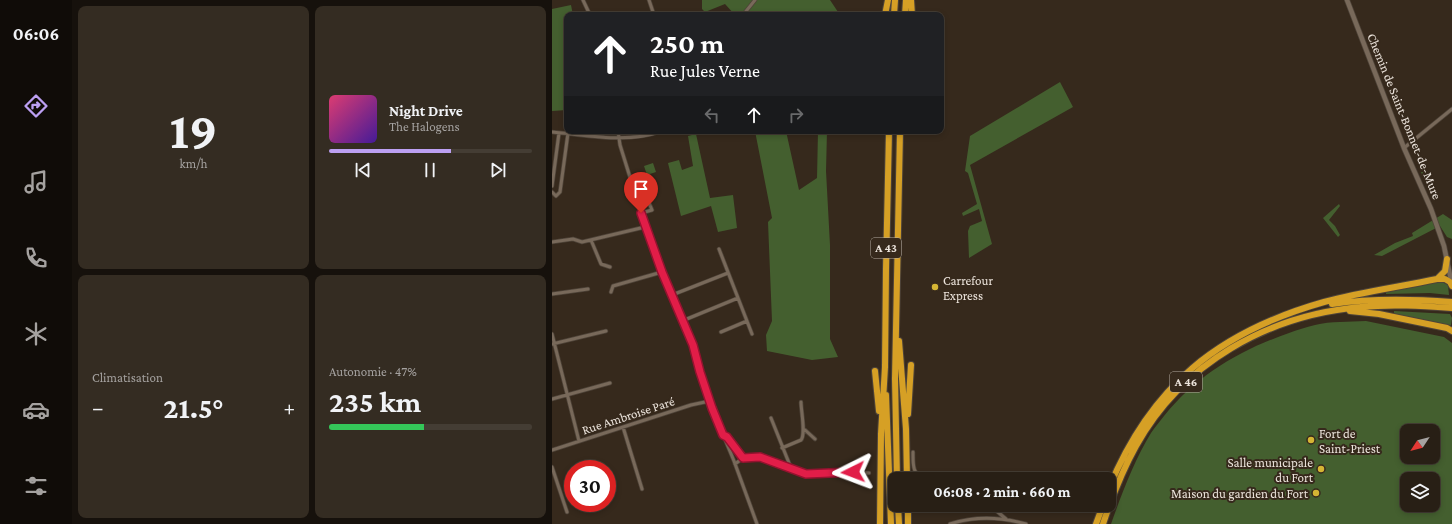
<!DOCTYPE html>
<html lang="fr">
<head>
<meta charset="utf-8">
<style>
  body { margin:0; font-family:"Crimson Pro",serif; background:#342c22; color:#f1f3f6; height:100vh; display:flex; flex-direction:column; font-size:15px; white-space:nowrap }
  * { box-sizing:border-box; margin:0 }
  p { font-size:13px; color:#a5a2a0 }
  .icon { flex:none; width:22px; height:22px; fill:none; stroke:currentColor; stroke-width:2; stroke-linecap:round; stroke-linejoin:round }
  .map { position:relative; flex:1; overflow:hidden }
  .drawer { display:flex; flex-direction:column; gap:6px; padding:6px; background:#16110c; width:480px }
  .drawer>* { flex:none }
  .hud { position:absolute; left:12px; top:12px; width:380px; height:122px; border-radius:8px; box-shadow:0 2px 6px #0003,0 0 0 1px #443d34; background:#202124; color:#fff; overflow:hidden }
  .needle { width:26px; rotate:234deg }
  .fabs { position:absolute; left:848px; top:424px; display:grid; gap:8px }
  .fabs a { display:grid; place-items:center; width:40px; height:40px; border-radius:8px; background:#281f15; box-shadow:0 2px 6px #0003,0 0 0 1px #443d34; font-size:20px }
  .speed { position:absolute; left:12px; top:460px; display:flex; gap:8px; font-size:20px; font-weight:700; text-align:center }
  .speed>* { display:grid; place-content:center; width:52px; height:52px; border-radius:50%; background:#281f15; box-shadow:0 2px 6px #0003,0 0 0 1px #443d34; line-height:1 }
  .speed .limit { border:6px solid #d22; background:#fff; color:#111 }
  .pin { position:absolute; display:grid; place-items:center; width:34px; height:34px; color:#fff; margin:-41px -17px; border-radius:50% 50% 50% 0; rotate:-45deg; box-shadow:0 0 4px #0007 }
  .pin .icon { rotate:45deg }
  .me { position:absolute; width:44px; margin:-22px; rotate:267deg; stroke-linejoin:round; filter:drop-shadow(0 0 3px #0008) }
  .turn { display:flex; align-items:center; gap:14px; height:84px; padding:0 20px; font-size:18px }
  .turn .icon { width:52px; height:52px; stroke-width:2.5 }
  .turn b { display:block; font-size:28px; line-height:34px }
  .lanes { display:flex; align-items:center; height:38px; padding:0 20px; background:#0003; justify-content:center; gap:20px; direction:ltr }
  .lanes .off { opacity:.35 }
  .big { font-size:30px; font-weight:700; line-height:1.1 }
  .drawer .card { flex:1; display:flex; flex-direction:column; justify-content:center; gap:6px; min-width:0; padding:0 14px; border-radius:8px; background:#342c22 }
  .drawer .dial { align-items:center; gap:0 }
  .dial b { font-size:52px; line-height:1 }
  .song { display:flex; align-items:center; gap:12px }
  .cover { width:48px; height:48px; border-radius:6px; background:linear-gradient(135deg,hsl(340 70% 55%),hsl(260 70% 35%)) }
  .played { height:4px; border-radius:2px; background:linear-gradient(90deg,#bca0f2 60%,#443d34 60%) }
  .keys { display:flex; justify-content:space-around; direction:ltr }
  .heat { display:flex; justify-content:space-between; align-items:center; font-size:22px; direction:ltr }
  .charge { height:6px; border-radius:3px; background:linear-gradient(90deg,#34c759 47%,#443d34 0) }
  .drawer .tiles { flex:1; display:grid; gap:6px; grid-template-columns:repeat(2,1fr) }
  .trip { position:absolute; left:336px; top:472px; width:228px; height:40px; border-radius:8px; background:#281f15; box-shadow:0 2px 6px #0003,0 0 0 1px #443d34; font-weight:700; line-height:40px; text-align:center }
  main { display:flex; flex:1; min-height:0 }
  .menu { display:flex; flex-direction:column; width:72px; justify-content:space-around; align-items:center; background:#100c08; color:#a5a2a0 }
  .menu .icon { width:28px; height:28px }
  .menu .active { color:#bca0f2 }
  .menu b { font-size:18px; color:#f1f3f6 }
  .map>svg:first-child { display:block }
</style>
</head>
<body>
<main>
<nav class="menu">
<b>06:06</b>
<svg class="icon active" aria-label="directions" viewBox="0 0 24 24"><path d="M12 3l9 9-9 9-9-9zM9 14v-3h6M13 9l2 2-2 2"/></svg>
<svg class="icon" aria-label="music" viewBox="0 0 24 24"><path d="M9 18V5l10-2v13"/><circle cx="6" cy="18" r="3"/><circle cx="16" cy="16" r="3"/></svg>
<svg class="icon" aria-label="phone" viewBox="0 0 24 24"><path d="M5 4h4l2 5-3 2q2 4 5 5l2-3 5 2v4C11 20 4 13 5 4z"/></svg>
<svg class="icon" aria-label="climate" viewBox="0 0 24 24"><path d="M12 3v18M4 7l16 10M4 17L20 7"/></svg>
<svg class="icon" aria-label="car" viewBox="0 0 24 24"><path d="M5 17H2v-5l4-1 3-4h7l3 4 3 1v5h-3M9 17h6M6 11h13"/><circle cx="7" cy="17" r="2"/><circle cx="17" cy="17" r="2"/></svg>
<svg class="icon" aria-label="filters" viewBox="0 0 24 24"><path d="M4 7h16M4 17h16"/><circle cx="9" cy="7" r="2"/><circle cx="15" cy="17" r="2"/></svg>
</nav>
<section class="drawer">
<div class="tiles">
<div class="card dial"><b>19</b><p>km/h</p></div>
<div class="card">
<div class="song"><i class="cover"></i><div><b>Night Drive</b><p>The Halogens</p></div></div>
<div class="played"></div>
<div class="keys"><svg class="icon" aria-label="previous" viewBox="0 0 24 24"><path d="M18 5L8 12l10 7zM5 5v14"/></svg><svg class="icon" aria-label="pause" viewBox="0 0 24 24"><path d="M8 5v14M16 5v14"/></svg><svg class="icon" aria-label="next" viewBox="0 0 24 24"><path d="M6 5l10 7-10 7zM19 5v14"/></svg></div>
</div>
<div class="card"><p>Climatisation</p>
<div class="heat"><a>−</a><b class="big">21.5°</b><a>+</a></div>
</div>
<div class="card"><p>Autonomie · 47%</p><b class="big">235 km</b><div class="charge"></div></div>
</div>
</section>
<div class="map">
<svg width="900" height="524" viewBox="0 0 900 524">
  <rect width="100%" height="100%" fill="#36291c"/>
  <path fill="#445f2f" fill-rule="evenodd" d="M150 0H278L288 15H183L173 4 153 12 150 9Z
    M19 5 21 15H15V110L0 111V9Z
    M508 82 521 107 418 165 440 244 417 258 416 231 418 226 430 221 427 209 411 216 410 213 425 204 416 173 413 171 418 136Z
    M203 131H234L247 190 265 178 266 131H275L274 171 278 245V339L286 357 260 360 215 351 214 335 220 321 216 222 220 218Z
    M144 134 158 198 181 195 185 228 166 232 159 206 129 216 116 163 127 160 130 170 141 166 136 136Z
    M101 163 104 172 95 175 92 166Z
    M869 172H871C877 179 882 186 879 196Z
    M787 204 788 206 777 220 783 226 788 235 786 237 771 218Z
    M891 214 900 220V239L895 237 888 226 830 256 822 255 843 243 861 236 860 233Z
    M888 281 896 285 897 295 878 293 834 294V292Z
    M842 311 898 314 900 318 899 325 892 326 842 314Z
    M814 321 892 337 900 343V524H559C570 493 582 461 599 433 603 427 608 421 612 416 645 375 688 350 737 333 745 330 754 327 763 325 779 321 797 322 814 321ZM855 431H881V457H855ZM855 479H881V505H855Z"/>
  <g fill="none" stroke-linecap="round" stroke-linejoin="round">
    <defs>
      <path id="street" d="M31 0 38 15
        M97 0 102 15
        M191 15 203 0
        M66 131 68 145 96 235 110 272 141 345 148 371 160 408 182 461 205 524
        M0 132C36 135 75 144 110 131
        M852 148 900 109
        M0 186 7 133
        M0 192 4 196 8 192 16 133
        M87 206 97 203 100 210 89 213
        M39 240 49 264 58 267
        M0 242 21 239 30 242 93 227
        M167 249 200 334
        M59 292 61 286 110 272
        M0 294 36 289
        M120 295 176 273
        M130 321 186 298
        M169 332 195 321
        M0 334 27 441
        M0 344 54 331
        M0 399 58 383
        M219 418 239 468
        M71 427 90 489
        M252 430H253L263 439
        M172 435 175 437 191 458
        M230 448 249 440C254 434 249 411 249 402
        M0 450 139 405 153 402H158
        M361 452C361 464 360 475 373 479
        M183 464 191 458 208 457 254 474 301 472 317 473
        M0 467 15 512
        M437 505 447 513 454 519
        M398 524C423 516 449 517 474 524"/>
      <path id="secondary" d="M795 0 852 148 879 209 892 246 900 285"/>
      <path id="highway" d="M359 0 360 15
        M333 15 336 0
        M342 15 343 0
        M353 15 354 0
        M885 279 893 271 895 259
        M780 304C820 298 860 299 900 302
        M798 311 827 314 895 328 900 331
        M347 341 354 429 355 479
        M323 371 327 411
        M334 395 339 524
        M356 414 359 365
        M345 479 343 379 348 131
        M557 488C599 386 666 332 772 302 809 292 847 287 885 279H893L898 282 900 286
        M346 505 347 524
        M356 505V524
        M328 524 329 434 333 367 334 269 337 131
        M544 524 551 505
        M551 524C560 497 570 471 584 446 630 363 716 315 809 307 840 304 870 306 900 308"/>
    </defs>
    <use href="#street" stroke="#4f4439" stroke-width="4.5"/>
    <use href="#secondary" stroke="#4f4439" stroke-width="6"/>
    <use href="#highway" stroke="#4f4439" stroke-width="8"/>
    <use href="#street" stroke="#78695a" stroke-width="3"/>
    <use href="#secondary" stroke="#78695a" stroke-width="4.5"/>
    <use href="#highway" stroke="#d6a025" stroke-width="6"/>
  </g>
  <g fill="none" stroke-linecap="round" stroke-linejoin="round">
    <defs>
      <path id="route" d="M89 213 110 272 141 345 148 372 160 408 171 435 175 437 191 458 208 457 254 474 301 472"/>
    </defs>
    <use href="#route" stroke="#92132f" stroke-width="10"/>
    <use href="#route" stroke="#e11d48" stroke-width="7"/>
  </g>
  <g fill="#d5b534" stroke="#36291c" stroke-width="1.5">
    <circle cx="383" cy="287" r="4"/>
    <circle cx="759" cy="440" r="4"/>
    <circle cx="769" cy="469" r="4"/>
    <circle cx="764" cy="493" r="4"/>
  </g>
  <g text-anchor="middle" stroke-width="4" stroke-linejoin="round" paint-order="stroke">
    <g fill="#36291c" stroke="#b5aca2" stroke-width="1">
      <rect x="319" y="238" width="30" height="20" rx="3"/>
      <rect x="618" y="372" width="32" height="20" rx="3"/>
    </g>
    <g font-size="12" font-weight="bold" fill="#ece4dc">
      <text x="334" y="252">A 43</text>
      <text x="634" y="386">A 46</text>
    </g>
    <g font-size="13" fill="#ece4dc" stroke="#36291c">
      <text transform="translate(853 116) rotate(68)" y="5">Chemin de Saint-Bonnet-de-Mure</text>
      <text transform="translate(76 415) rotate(-18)" y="5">Rue Ambroise Paré</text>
    </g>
    <g font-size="13" fill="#ece4dc" stroke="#36291c" text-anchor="start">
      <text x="391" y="285">Carrefour<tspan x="391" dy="15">Express</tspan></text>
      <text x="767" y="438">Fort de<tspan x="767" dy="15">Saint-Priest</tspan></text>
      <text x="761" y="467" text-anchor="end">Salle municipale<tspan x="761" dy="15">du Fort</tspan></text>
      <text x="756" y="498" text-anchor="end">Maison du gardien du Fort</text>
    </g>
  </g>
</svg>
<div class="fabs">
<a><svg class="needle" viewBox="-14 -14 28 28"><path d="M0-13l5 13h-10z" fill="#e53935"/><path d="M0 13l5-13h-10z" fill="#a5a2a0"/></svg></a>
<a><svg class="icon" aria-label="layers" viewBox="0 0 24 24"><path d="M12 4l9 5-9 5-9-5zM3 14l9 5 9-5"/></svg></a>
</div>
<div class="speed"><div class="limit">30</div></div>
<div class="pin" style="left:89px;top:213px;background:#d93025"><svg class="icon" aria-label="arrive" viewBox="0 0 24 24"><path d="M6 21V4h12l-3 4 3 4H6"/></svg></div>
<svg class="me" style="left:301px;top:472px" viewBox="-20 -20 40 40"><path d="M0-17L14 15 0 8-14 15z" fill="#e11d48" stroke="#fff" stroke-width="4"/></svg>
<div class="trip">06:08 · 2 min · 660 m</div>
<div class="hud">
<div class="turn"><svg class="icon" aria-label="ahead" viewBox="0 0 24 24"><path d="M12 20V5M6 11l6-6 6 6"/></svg><div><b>250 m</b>Rue Jules Verne</div></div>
<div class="lanes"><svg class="icon off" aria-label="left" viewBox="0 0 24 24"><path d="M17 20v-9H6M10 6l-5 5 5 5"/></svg><svg class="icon" aria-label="ahead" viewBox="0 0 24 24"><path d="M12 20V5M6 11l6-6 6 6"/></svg><svg class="icon off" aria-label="right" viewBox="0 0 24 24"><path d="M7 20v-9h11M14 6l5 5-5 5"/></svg></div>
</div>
</div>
</main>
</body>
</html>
